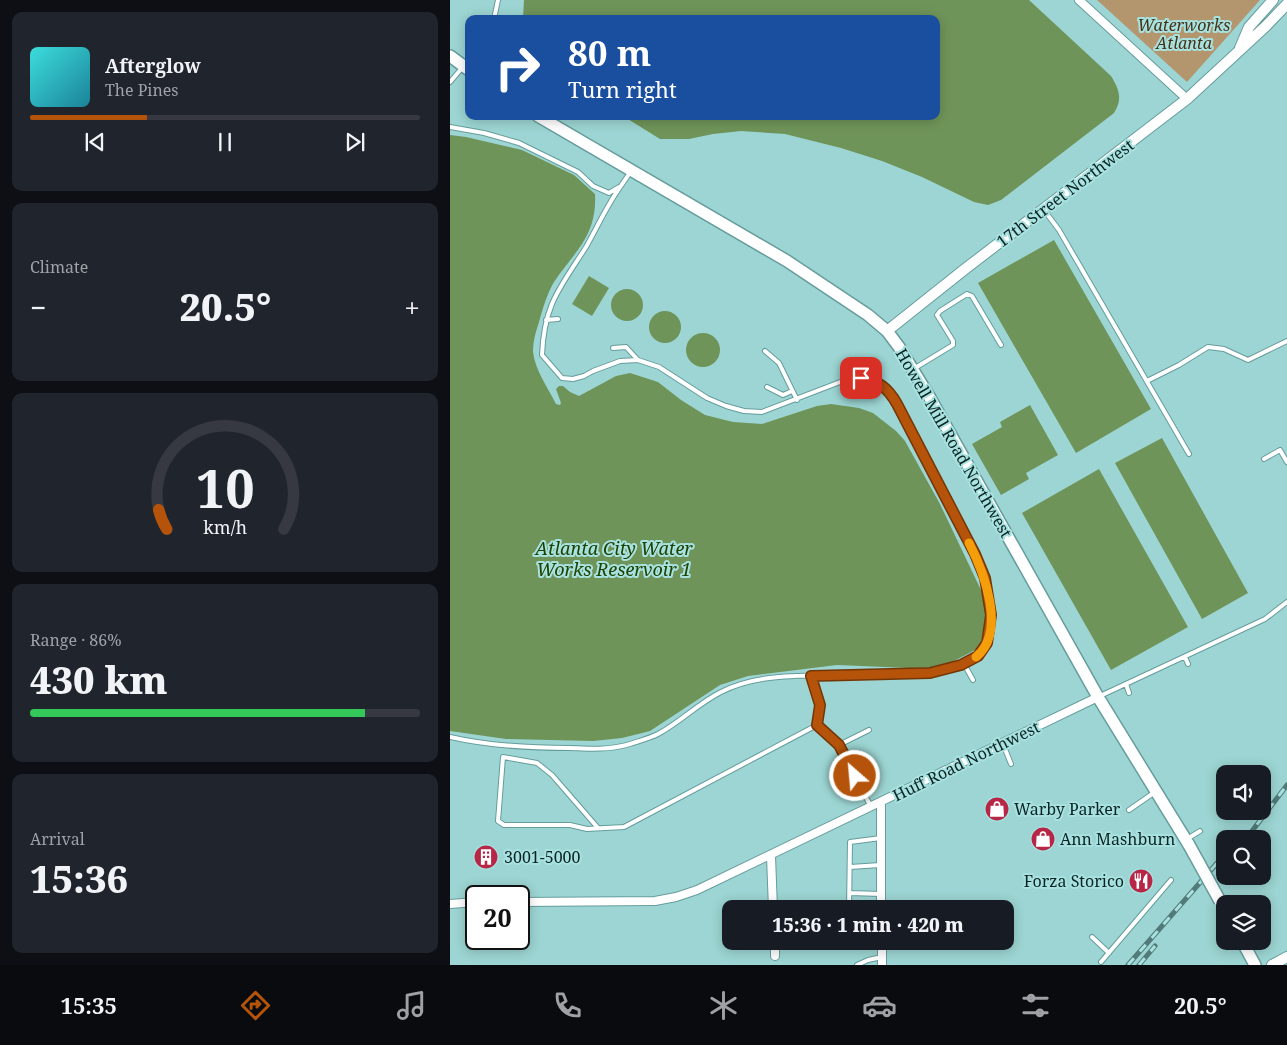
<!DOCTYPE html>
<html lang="en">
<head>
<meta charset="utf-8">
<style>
  body { margin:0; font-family:"Noto Serif",serif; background:#20242c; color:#f1f3f6; height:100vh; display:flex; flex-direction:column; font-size:19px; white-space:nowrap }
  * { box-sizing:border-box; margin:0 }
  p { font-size:16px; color:#9ea1a6 }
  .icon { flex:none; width:28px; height:28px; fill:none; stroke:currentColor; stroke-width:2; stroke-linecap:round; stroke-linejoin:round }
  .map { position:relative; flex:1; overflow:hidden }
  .panel { display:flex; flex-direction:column; gap:12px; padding:12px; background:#0d0f14; width:450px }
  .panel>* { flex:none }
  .banner { position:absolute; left:15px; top:15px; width:475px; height:105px; border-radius:10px; box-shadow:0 2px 12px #0003; background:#1a4fa0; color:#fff; overflow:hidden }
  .tools { position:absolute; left:766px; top:765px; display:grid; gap:10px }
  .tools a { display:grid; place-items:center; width:55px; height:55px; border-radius:10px; background:#171b24; box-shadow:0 2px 12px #0003; font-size:25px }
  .speed { position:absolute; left:15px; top:885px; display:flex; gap:10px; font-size:25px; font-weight:700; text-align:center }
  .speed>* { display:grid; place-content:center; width:65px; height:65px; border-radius:50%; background:#171b24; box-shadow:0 2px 12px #0003; line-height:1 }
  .speed .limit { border:2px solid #111; border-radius:8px; background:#fff; color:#111 }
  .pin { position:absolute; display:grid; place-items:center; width:42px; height:42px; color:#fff; margin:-21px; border-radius:10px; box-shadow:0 2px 8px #0006 }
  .me { position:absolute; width:55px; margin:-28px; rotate:333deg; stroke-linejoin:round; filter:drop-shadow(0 0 4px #0008) }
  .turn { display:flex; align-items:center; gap:18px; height:105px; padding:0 20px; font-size:22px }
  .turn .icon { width:65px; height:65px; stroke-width:2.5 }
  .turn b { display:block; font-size:35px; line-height:42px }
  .big { font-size:38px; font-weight:800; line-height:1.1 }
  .panel .card { flex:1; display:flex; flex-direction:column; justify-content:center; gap:8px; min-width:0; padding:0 18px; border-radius:10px; background:#20242c }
  .panel .dial { align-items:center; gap:0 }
  .dial svg { height:130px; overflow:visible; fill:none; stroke:#363941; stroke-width:7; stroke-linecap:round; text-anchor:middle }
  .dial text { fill:#f1f3f6; stroke:none }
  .song { display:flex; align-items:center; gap:15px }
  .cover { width:60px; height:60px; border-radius:8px; background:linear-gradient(135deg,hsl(180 70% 55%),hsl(190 70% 35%)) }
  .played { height:5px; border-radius:2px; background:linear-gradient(90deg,#b45309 30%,#363941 30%) }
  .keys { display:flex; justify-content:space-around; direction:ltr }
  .heat { display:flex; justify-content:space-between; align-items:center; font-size:28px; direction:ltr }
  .charge { height:8px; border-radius:4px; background:linear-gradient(90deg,#34c759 86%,#363941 0) }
  .trip { position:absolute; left:272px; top:900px; width:292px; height:50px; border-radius:10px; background:#171b24; box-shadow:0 2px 12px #0003; font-weight:800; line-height:50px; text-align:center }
  .tabs { display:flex; height:80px; justify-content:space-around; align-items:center; background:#090b0e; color:#9ea1a6 }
  .tabs .icon { width:35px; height:35px }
  .tabs .on { color:#b45309 }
  .tabs b { font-size:22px; color:#f1f3f6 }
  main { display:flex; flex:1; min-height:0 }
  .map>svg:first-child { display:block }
</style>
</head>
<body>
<main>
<section class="panel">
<div class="card">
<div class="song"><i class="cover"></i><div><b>Afterglow</b><p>The Pines</p></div></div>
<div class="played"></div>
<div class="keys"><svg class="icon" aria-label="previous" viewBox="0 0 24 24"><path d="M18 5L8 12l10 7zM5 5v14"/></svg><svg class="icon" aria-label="pause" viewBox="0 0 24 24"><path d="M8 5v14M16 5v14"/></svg><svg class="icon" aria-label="next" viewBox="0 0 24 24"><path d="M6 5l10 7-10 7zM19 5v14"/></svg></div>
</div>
<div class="card"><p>Climate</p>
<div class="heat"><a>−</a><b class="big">20.5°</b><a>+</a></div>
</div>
<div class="card dial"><svg viewBox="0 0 100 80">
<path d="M14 69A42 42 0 1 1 86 69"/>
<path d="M14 69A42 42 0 0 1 9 57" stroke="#b45309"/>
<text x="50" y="56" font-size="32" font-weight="700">10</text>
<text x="50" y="72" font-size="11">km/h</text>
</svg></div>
<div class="card"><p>Range · 86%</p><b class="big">430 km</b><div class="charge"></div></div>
<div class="card"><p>Arrival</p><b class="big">15:36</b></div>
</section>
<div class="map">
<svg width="837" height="965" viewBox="0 0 837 965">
  <rect width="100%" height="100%" fill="#9cd5d3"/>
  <path fill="#b4966e" d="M647 0H810L737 82Z"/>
  <path fill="#6f9459" d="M74 0H579L661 76C669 89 673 99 664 113L551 200 538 205 524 202 472 177 432 161 391 148 335 134 291 131 263 134 239 139H210L173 116H486V19H73Z
    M0 135 16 137 72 150 124 175 145 194C147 236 125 251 104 282 97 294 93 308 89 322 86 331 83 341 83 352 85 370 98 388 106 404L110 405 111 403 106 389 109 386H113L120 392 129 396 166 376 180 373 208 382 231 400 255 415 283 422 312 424 367 406 381 404 409 408 423 413 446 431 455 441 490 504 540 609 539 623 536 637 527 649 502 662 488 667 459 668 387 665 298 676 270 685 200 731 172 738 143 741 56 739 0 731Z
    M604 240 701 409 626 453 528 283Z
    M139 276 159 288 142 316 122 304Z
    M161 305a16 16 0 1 1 32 0a16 16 0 1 1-32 0Z
    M199 327a16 16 0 1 1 32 0a16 16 0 1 1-32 0Z
    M236 350a17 17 0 1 1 34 0a17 17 0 1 1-34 0Z
    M580 405 608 455 576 473 579 479 551 495 522 444 552 427 550 422Z
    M712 438 798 593 752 619 665 463Z
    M649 469 738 627 661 670 572 513Z"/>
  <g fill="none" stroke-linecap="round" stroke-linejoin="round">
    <defs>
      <path id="service" d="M44 19 48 0
        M0 82 12 68
        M0 127 34 133 69 143 128 172 143 186 159 193 169 187
        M594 210 609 230 739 454
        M96 320 108 319
        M163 348 176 347 188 360
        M315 351 329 363 347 400
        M465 368 503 345V341L487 315 490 311 517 294 522 296 551 345
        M697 381 729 365 758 347 774 349 798 360 837 341
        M317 387 333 395 342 391
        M814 459 830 450 837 462
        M735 657 738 664
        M514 664 523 680
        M361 676 369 705 367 725
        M676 684 679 693
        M650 696 815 619 837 602
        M419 730 389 745 421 807
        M0 737C39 746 80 748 120 748 139 749 161 750 180 744 189 741 200 738 208 734 230 722 249 703 271 692 306 674 347 676 386 675 419 674 506 680 529 655 553 628 537 583 525 554L447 404C434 382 423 377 398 379L312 412 294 411 276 406 257 398 209 367 188 360 170 361 143 371 134 376 123 379 112 378 92 355C94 304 110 288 136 247 144 233 151 218 160 203 166 192 174 182 181 171
        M553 744 561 764
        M679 810 705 792
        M148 828 102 775 87 763 53 757 48 821 54 825H120L137 829 174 827 367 725 389 745
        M737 839 750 831
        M400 867 430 865
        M400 893 431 894
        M399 909 400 842 431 838
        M642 937 659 953
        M651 962 721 880
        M407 965 418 960 432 957"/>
      <path id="minor" d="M629 0 737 99
        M431 803V909
        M321 856 323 909
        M69 902 205 901 226 897 247 890 648 697
        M0 904 26 902
        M325 941V956
        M432 941V965"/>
      <path id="tertiary" d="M790 48 799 27 823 0
        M437 331 515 269 737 99 816 26 837 4
        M822 965 837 957"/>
      <path id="secondary" d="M0 56 19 70
        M88 116 337 261 418 315 437 331 449 347 480 398 648 697 739 845
        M792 941 805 965"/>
    </defs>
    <use href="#service" stroke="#659d9c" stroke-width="6"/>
    <use href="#minor" stroke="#659d9c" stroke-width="10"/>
    <use href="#tertiary" stroke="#659d9c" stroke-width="12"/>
    <use href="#secondary" stroke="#659d9c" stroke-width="14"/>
    <use href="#service" stroke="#fff" stroke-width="4"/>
    <use href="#minor" stroke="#fff" stroke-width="8"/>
    <use href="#tertiary" stroke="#fff" stroke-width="10"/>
    <use href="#secondary" stroke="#fff" stroke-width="11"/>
    <defs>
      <path id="rail" d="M796 839 837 785
        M678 965 775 854
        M689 965 705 946"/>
    </defs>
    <use href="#rail" stroke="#527a78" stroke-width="5"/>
    <use href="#rail" stroke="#a8e2e0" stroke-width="3" stroke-dasharray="9" stroke-linecap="butt"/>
    <defs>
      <path id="secondary-bridge" d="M739 845 770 901"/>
    </defs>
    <use href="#secondary-bridge" stroke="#659d9c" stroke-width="14" stroke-linecap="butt"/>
    <use href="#secondary-bridge" stroke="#fff" stroke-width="11"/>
  </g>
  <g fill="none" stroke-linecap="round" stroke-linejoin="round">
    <defs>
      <path id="route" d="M405 776 389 745 367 725 370 705 361 676 480 673 511 665 528 656 537 643 541 615 535 578 525 554 447 404C438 388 429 381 411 378"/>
    </defs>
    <use href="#route" stroke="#753606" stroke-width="12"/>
    <use href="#route" stroke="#b45309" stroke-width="9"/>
    <path stroke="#f59e0b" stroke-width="9" d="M519 543C534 572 557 632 526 657"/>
  </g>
  <defs>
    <symbol id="shop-disc" viewBox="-11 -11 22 22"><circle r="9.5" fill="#b72646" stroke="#a8e2e0"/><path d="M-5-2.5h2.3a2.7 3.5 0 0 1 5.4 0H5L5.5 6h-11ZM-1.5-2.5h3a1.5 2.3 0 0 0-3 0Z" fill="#fff"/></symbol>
    <symbol id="building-disc" viewBox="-11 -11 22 22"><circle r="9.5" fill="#b72646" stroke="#a8e2e0"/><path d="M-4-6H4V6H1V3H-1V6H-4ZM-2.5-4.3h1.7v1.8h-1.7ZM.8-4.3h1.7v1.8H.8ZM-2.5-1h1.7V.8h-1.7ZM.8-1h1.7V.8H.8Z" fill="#fff"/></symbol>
    <symbol id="restaurant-disc" viewBox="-11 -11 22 22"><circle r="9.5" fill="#b72646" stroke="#a8e2e0"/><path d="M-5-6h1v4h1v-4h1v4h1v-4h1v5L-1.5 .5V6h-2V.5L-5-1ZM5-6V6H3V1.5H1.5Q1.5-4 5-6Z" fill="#fff"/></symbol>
  </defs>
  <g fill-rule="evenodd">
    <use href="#shop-disc" x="533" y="795" width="28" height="28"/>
    <use href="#shop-disc" x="579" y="825" width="28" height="28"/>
    <use href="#building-disc" x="22" y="843" width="28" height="28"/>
    <use href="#restaurant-disc" x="677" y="867" width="28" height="28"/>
  </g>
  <g text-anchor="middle" stroke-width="4" stroke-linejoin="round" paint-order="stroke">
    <g font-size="16" font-style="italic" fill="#463318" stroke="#a8e2e0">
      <text x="734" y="31">Waterworks<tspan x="734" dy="18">Atlanta</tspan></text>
    </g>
    <g font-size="16" fill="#0b2322" stroke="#a8e2e0">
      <text transform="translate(615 193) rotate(-37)" y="6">17th Street Northwest</text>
      <text transform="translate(504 443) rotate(60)" y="6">Howell Mill Road Northwest</text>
      <text transform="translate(516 761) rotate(-26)" y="6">Huff Road Northwest</text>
    </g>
    <g font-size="16" fill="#0b2322" stroke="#a8e2e0" text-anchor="start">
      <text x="564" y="815">Warby Parker</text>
      <text x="610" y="845">Ann Mashburn</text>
      <text x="54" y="863">3001-5000</text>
      <text x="674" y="887" text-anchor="end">Forza Storico</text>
    </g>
    <g font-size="18" font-style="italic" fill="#1f4200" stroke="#a8e2e0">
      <text x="164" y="555">Atlanta City Water<tspan x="164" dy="21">Works Reservoir 1</tspan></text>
    </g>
  </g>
</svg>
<div class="tools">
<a><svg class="icon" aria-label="sound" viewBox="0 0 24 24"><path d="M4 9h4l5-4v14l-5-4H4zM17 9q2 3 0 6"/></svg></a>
<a><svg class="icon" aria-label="search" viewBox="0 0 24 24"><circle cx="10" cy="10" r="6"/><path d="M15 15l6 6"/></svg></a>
<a><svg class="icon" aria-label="layers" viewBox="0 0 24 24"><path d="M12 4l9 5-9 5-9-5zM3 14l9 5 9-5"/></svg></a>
</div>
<div class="speed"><div class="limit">20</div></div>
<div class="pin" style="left:411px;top:378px;background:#d93025"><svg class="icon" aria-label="arrive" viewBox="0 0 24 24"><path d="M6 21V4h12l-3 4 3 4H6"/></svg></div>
<svg class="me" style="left:405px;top:776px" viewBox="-20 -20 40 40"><circle r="17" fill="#b45309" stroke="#fff" stroke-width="3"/><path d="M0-11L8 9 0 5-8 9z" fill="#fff"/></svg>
<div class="trip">15:36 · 1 min · 420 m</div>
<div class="banner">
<div class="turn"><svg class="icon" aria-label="right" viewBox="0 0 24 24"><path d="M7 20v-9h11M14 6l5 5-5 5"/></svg><div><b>80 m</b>Turn right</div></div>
</div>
</div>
</main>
<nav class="tabs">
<b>15:35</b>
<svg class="icon on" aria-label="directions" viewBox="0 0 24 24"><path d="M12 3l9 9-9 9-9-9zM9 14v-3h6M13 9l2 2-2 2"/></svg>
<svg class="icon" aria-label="music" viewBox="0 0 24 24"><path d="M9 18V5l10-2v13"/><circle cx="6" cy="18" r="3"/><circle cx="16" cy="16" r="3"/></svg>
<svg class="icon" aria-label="phone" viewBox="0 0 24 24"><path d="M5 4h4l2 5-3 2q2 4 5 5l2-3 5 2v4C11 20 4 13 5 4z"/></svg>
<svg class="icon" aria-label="climate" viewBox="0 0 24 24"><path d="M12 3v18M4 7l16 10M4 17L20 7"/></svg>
<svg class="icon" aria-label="car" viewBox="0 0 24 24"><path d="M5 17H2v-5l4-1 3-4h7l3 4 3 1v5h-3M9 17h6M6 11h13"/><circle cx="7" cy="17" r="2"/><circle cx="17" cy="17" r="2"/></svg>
<svg class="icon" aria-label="filters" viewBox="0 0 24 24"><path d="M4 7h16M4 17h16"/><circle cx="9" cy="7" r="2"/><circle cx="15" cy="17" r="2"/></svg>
<b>20.5°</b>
</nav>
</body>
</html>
